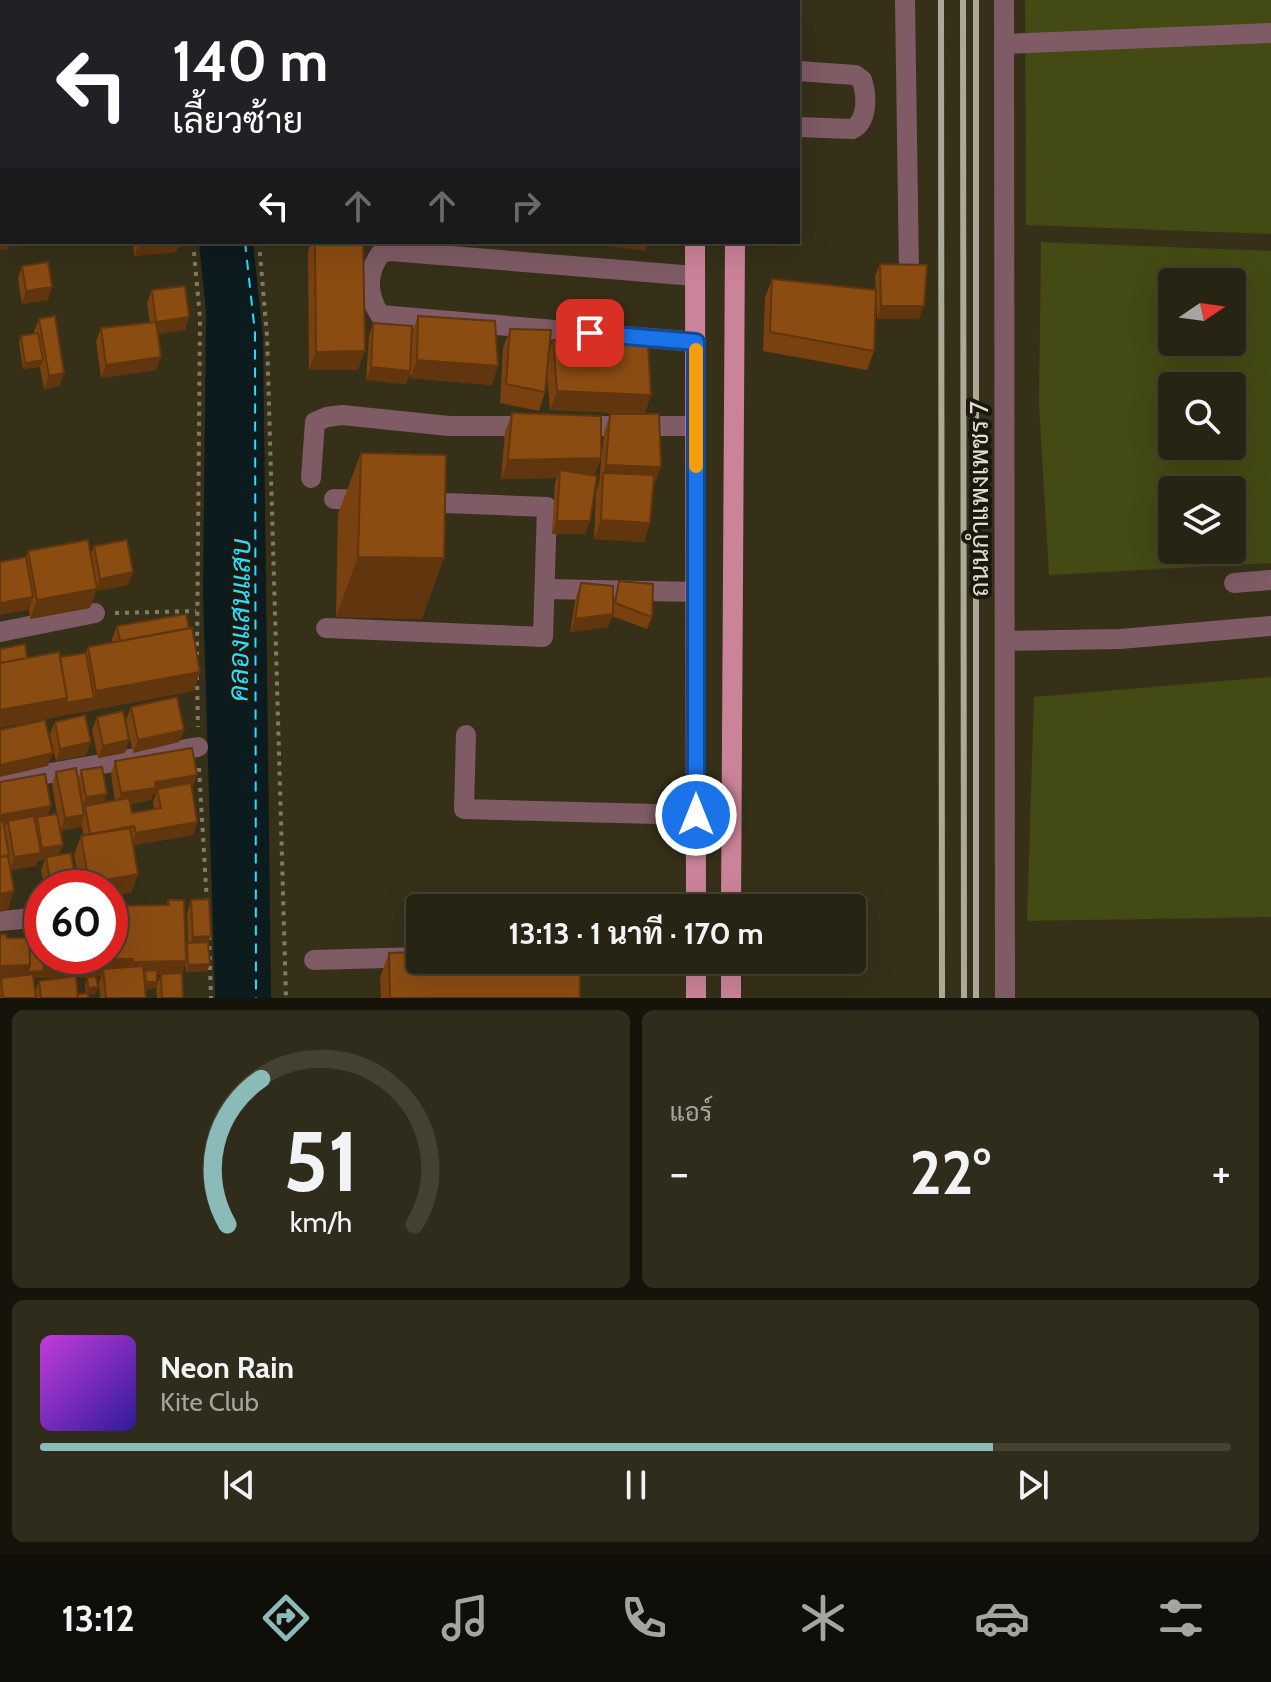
<!DOCTYPE html>
<html lang="th">
<head>
<meta charset="utf-8">
<style>
  body { margin:0; font-family:Cabin,Sarabun,sans-serif; background:#302c1c; color:#f1f3f6; height:100vh; display:flex; flex-direction:column; font-size:30px; white-space:nowrap }
  * { box-sizing:border-box; margin:0 }
  p { font-size:26px; color:#a5a4a0 }
  .icon { flex:none; width:44px; height:44px; fill:none; stroke:currentColor; stroke-width:2; stroke-linecap:round; stroke-linejoin:round }
  .map { position:relative; height:998px; overflow:hidden }
  .sheet { display:flex; flex-direction:column; gap:12px; padding:12px; background:#16140a; flex:1 }
  .sheet>* { flex:none }
  .top-card { position:absolute; left:0px; top:0px; width:800px; height:244px; box-shadow:0 8px 32px #0002,0 0 0 2px #444133; background:#202124; color:#fff; overflow:hidden }
  .needle { width:52px; rotate:77deg }
  .fabs { position:absolute; left:1158px; top:268px; display:grid; gap:16px }
  .fabs a { display:grid; place-items:center; width:88px; height:88px; border-radius:8px; background:#282413; box-shadow:0 8px 32px #0002,0 0 0 2px #444133; font-size:40px }
  .speed { position:absolute; left:24px; top:870px; display:flex; gap:16px; font-size:40px; font-weight:700; text-align:center }
  .speed>* { display:grid; place-content:center; width:104px; height:104px; border-radius:50%; background:#282413; box-shadow:0 8px 32px #0002,0 0 0 2px #444133; line-height:1 }
  .speed .limit { border:12px solid #d22; background:#fff; color:#111 }
  .pin { position:absolute; display:grid; place-items:center; width:68px; height:68px; color:#fff; margin:-34px; border-radius:16px; box-shadow:0 4px 12px #0006 }
  .me { position:absolute; width:88px; margin:-44px; rotate:0deg; stroke-linejoin:round; filter:drop-shadow(0 0 6px #0008) }
  .turn { display:flex; align-items:center; gap:28px; height:168px; padding:0 40px; font-size:36px }
  .turn .icon { width:104px; height:104px; stroke-width:2.5 }
  .turn b { display:block; font-size:56px; line-height:68px }
  .lanes { display:flex; align-items:center; height:76px; padding:0 40px; background:#0003; justify-content:center; gap:40px; direction:ltr }
  .lanes .off { opacity:.35 }
  .big { font-size:60px; font-weight:700; line-height:1.1 }
  .sheet .widget { flex:1; display:flex; flex-direction:column; justify-content:center; gap:12px; min-width:0; padding:0 28px; border-radius:12px; background:#302c1c }
  .sheet .dial { align-items:center; gap:0 }
  .dial svg { height:208px; overflow:visible; fill:none; stroke:#444133; stroke-width:7; stroke-linecap:round; text-anchor:middle }
  .dial text { fill:#f1f3f6; stroke:none }
  .song { display:flex; align-items:center; gap:24px }
  .cover { width:96px; height:96px; border-radius:12px; background:linear-gradient(135deg,hsl(290 70% 55%),hsl(250 70% 35%)) }
  .played { height:8px; border-radius:4px; background:linear-gradient(90deg,#8bbbb9 80%,#444133 80%) }
  .keys { display:flex; justify-content:space-around; direction:ltr }
  .heat { display:flex; justify-content:space-between; align-items:center; font-size:44px; direction:ltr }
  .sheet .tiles { flex:1; display:grid; gap:12px; grid-template-columns:1fr 1fr }
  .widget:last-child { grid-column:span 2 }
  .trip { position:absolute; left:406px; top:894px; width:460px; height:80px; border-radius:8px; background:#282413; box-shadow:0 8px 32px #0002,0 0 0 2px #444133; font-weight:700; line-height:80px; text-align:center }
  .tab-bar { display:flex; height:128px; justify-content:space-around; align-items:center; background:#100e08; color:#a5a4a0 }
  .tab-bar .icon { width:56px; height:56px }
  .tab-bar .active { color:#8bbbb9 }
  .tab-bar b { font-size:36px; color:#f1f3f6 }
  .map>svg:first-child { display:block }
</style>
</head>
<body>
<div class="map">
<svg width="1271" height="998" viewBox="0 0 1271 998">
  <rect width="100%" height="100%" fill="#363019"/>
  <path fill="#434a13" fill-rule="evenodd" d="M1025 0H1271V234L1026 225Z
    M1041 242 1271 251V563L1049 575 1039 405ZM1172 282H1232V342H1172ZM1172 386H1232V446H1172ZM1172 490H1232V550H1172Z
    M1271 677V917L1027 921 1034 697Z"/>
  <path fill="#0c1b1e" d="M199 242H253L263 337 271 998H215L203 594 206 311Z"/>
  <g fill="none" stroke-linecap="round" stroke-linejoin="round">
    <path stroke="#30dafe" stroke-width="2" stroke-dasharray="10 8" stroke-linecap="butt" d="M214 0V2
      M245 242 255 333 256 998"/>
    <path stroke="#807b68" stroke-width="4" stroke-dasharray="4 6" stroke-linecap="butt" d="M237 0V2
      M193 242 200 318 197 655
      M259 242 267 336 286 998
      M115 613 196 611
      M197 676 198 727
      M199 768 207 903
      M209 936 211 998"/>
    <path stroke="#7e5b65" stroke-width="20" d="M905 0 909 274
      M1004 0 1005 998
      M1004 44 1271 33
      M798 71 855 75 862 80C867 95 868 122 852 129L798 127
      M0 170 2 169
      M695 276 390 251 381 253C366 273 367 295 380 315L696 342
      M577 426H696
      M311 478 315 422 327 417 342 415 449 426H533
      M334 499 370 500
      M1234 583 1271 580
      M545 589 696 592
      M326 628 543 637 547 507 418 502
      M0 632 95 613
      M1005 641 1120 639 1271 626
      M466 735 464 809 696 815
      M0 782 198 747
      M0 921 42 917
      M314 960 420 957"/>
    <path stroke="#cb8399" stroke-width="20" d="M696 2V0
      M736 2V0
      M695 242 696 908
      M731 908 735 242
      M696 998V960
      M731 998V960"/>
    <path stroke="#aca898" stroke-width="6" d="M941 0 942 998
      M963 0 964 998
      M976 0V998"/>
  </g>
  <path fill="#78410f" fill-rule="evenodd" d="M133 242H180L176 252 134 256Z
    M311 242H363L358 370H309L308 251Z
    M880 264 924 306 919 319H877L876 299 874 351 867 370 763 351 765 298 772 279 876 290 875 277Z
    M22 266 48 300 22 304 18 279Z
    M152 290 189 317 185 330 158 334 156 370 101 378 96 341 101 328 150 323 147 303Z
    M418 316 492 385 410 378V372L406 384 366 380 369 336 373 323 412 332Z
    M39 319 64 373 59 386 44 389 40 367 23 369 19 342 21 336 35 334 34 331Z
    M510 329 550 349 553 340 645 414 654 485H653L650 523 644 542 594 539 596 491 599 483 604 433 610 414H642L550 410 547 374 545 392 539 411 500 403 503 348Z
    M512 413 601 458 594 475 585 534H552L555 483 557 478 501 479 505 432Z
    M361 453 422 619 336 617 338 514Z
    M94 546 128 585 96 591 90 608 30 619 29 610 26 557 28 551 91 555Z
    M619 581 652 617 647 629 612 616 608 627 570 632 576 596 581 583 613 603Z
    M117 626 194 691 90 709 61 715 60 717 27 658 60 657 86 653 88 647 113 642 112 639Z
    M131 707 179 742 133 753 126 720Z
    M97 717 125 753 98 758 92 730Z
    M55 722 86 755 56 761 50 734Z
    M115 761 197 775 192 788 197 822 193 835 133 845 138 874 131 893 110 888H80L74 855 81 836H84L81 823 80 827 60 831 59 855 77 888H45L41 870 45 860 38 861 36 866 11 870 8 910 0 782 48 815 57 814 52 784 56 772 78 779 81 770 104 803 115 801 111 774ZM153 794H156L153 802 154 809 132 813 130 804 151 800Z
    M168 900 186 947 188 943 187 913 191 900 208 942 210 964 207 971 186 972 185 964 182 973 183 998H157L156 987 161 974H157L155 988 145 989 146 998H100L99 982 101 976H96L95 994H88V998H0V980L7 938 30 951H40V930L42 924V956H110L167 905ZM71 977 39 981 35 991 34 978ZM76 977H92H87L85 984 86 993 78 994Z
    M389 953 580 998H381L380 977Z"/>
  <path fill="#61350d" d="M19 0H43L42 2H18Z
    M45 0H101L87 2H44Z
    M0 138H2V147L0 153Z
    M0 238H2V242H10L8 249 0 250Z
    M155 242H180L176 252 134 256 139 244Z
    M578 242H648L645 251Z
    M52 287 48 300 22 304 26 291Z
    M881 306H924L919 319H877Z
    M189 317 185 330 151 335 156 322Z
    M365 351 358 370H309L316 352Z
    M161 357 156 370 101 378 106 365Z
    M43 360 40 367 23 369 25 363Z
    M417 360 498 366 492 385 410 378Z
    M371 367 410 371 406 384 366 380Z
    M64 373 59 386 44 389 49 376Z
    M557 391 651 395 645 414 550 410Z
    M601 458 594 477 560 470 557 478 501 479 508 460Z
    M606 465 661 467 654 485 603 484V474Z
    M601 520 650 523 644 542 594 539Z
    M557 521H590L585 534H552Z
    M358 557 444 558 422 619 336 617Z
    M133 572 128 585 96 591 90 608 30 619 37 600 96 589 100 579Z
    M33 597 29 610 0 615V603Z
    M613 614 608 627 570 632 575 619Z
    M200 672 194 691 0 728V710L67 698H94L96 691Z
    M184 730 179 742 133 753 138 740Z
    M129 740 125 753 98 758 103 746Z
    M91 742 86 755 56 761 60 749Z
    M53 753 48 766 0 777V765Z
    M197 775 192 788 157 789 156 794H153L151 800 116 806 121 793 155 782Z
    M107 794 102 807 85 806 84 810H81L86 797Z
    M51 806 46 819 37 817 35 821H8L6 826 0 827V815Z
    M84 815 80 827 60 831 65 818Z
    M197 822 193 835 131 846 136 833Z
    M63 845 58 857H46L45 860 38 861 36 866 10 870 14 857 40 853 42 848Z
    M138 874 131 893 110 896V888H87L89 883Z
    M14 891 8 910 0 912V894Z
    M211 936 206 949 188 950 193 937Z
    M108 959H133L128 972 103 969 101 976 0 979V966L30 965 44 971 46 965Z
    M186 961 182 974 145 975V971L144 975H129L133 962Z
    M210 964 207 971 186 972 188 965Z
    M146 982H157L155 988 143 989Z
    M98 987 95 994 86 995 88 988Z"/>
  <path fill="#8b4c12" stroke="#61350d" stroke-width="2" d="M98 0H114L115 2H74Z
    M126 0H148V2H126Z
    M151 0H172V2H151Z
    M0 65 2 92V138H0Z
    M2 180V238H0V181Z
    M315 242H363L365 351 316 352Z
    M48 262 52 287 26 291 22 266Z
    M880 264 927 265 924 306H881Z
    M772 279 876 290 874 351 770 332Z
    M185 286 189 317 156 322 161 357 106 365 101 328 156 322 152 290Z
    M55 316 64 373 49 376 39 319Z
    M418 316 495 321 498 366 417 360Z
    M373 323 412 326 410 371 371 367Z
    M510 329 551 330 545 392 506 384Z
    M38 333 43 360 25 363 21 336Z
    M553 340 648 344 651 395 557 391Z
    M512 413 601 416V458L508 460Z
    M610 414H659L661 467 606 465Z
    M361 453 446 455 444 558 358 557Z
    M560 470 597 476 590 521H557Z
    M603 473 654 475 650 523 601 520Z
    M88 540 97 589 37 600 28 551Z
    M127 540 133 572 100 579 94 546Z
    M26 557 33 597 0 603V562Z
    M619 581 653 584 652 617 615 603Z
    M581 583 613 586V614L575 619Z
    M186 614 189 628 120 641 117 626Z
    M192 628 200 672 96 691 88 647Z
    M25 644 27 658 0 663V649Z
    M59 652 67 698 0 710V663Z
    M86 653 94 698 66 703 67 698 60 657Z
    M177 697 184 730 138 740 131 707Z
    M123 711 129 740 103 746 97 717Z
    M85 715 91 742 60 749 55 722Z
    M45 720 53 753 0 765V730Z
    M192 748 197 775 155 782 156 788 121 793 115 761Z
    M102 767 107 794 86 797 81 770Z
    M76 768 84 815 65 818 56 772Z
    M45 774 51 806 0 815V782Z
    M191 783 197 822 136 833 134 826 90 834 85 806 129 798 132 813 161 808 157 789Z
    M57 814 63 845 42 848 37 817Z
    M34 816 41 853 14 857 8 821Z
    M0 821H3L9 855 0 857Z
    M130 828 138 874 89 883 81 836Z
    M71 853 77 888H51L46 857Z
    M8 856 14 891 0 894V857Z
    M209 899 211 936 193 937 191 900Z
    M168 900H184L186 961 133 962V959H108V964L46 965V956H110V906L169 905Z
    M6 934 7 938H29L30 965 0 966V935Z
    M208 942 210 964 188 965 187 943Z
    M30 951H42L44 971 28 972 30 965Z
    M420 952V960H580V998H390L389 953Z
    M143 966 146 998H106L103 969Z
    M157 970V982H146L145 971Z
    M182 973 183 998H162L161 974Z
    M33 974 36 998H3L1 978Z
    M76 976 78 998H41L39 981Z
    M96 976 98 987 88 988 87 977Z
    M88 993V998H78V994Z"/>
  <g fill="none" stroke-linecap="round" stroke-linejoin="round">
    <defs>
      <path id="route" d="M590 333 696 342V815"/>
    </defs>
    <use href="#route" stroke="#114b97" stroke-width="20"/>
    <use href="#route" stroke="#1a73e8" stroke-width="14"/>
    <path stroke="#f59e0b" stroke-width="14" d="M696 350V466"/>
  </g>
  <g text-anchor="middle" stroke-width="8" stroke-linejoin="round" paint-order="stroke">
    <g font-size="26" fill="#e1ddd0" stroke="#1b180e">
      <text transform="translate(979 499) rotate(-90)" y="9">ถนนกำแพงเพชร 7</text>
    </g>
    <g font-size="28" font-style="italic" fill="#30dafe" stroke="#1b180e">
      <text transform="translate(239 620) rotate(-89)" y="10">คลองแสนแสบ</text>
    </g>
  </g>
</svg>
<div class="fabs">
<a><svg class="needle" viewBox="-14 -14 28 28"><path d="M0-13l5 13h-10z" fill="#e53935"/><path d="M0 13l5-13h-10z" fill="#a5a4a0"/></svg></a>
<a><svg class="icon" aria-label="search" viewBox="0 0 24 24"><circle cx="10" cy="10" r="6"/><path d="M15 15l6 6"/></svg></a>
<a><svg class="icon" aria-label="layers" viewBox="0 0 24 24"><path d="M12 4l9 5-9 5-9-5zM3 14l9 5 9-5"/></svg></a>
</div>
<div class="speed"><div class="limit">60</div></div>
<div class="pin" style="left:590px;top:333px;background:#d93025"><svg class="icon" aria-label="arrive" viewBox="0 0 24 24"><path d="M6 21V4h12l-3 4 3 4H6"/></svg></div>
<svg class="me" style="left:696px;top:815px" viewBox="-20 -20 40 40"><circle r="17" fill="#1a73e8" stroke="#fff" stroke-width="3"/><path d="M0-11L8 9 0 5-8 9z" fill="#fff"/></svg>
<div class="trip">13:13 · 1 นาที · 170 m</div>
<div class="top-card">
<div class="turn"><svg class="icon" aria-label="left" viewBox="0 0 24 24"><path d="M17 20v-9H6M10 6l-5 5 5 5"/></svg><div><b>140 m</b>เลี้ยวซ้าย</div></div>
<div class="lanes"><svg class="icon" aria-label="left" viewBox="0 0 24 24"><path d="M17 20v-9H6M10 6l-5 5 5 5"/></svg><svg class="icon off" aria-label="ahead" viewBox="0 0 24 24"><path d="M12 20V5M6 11l6-6 6 6"/></svg><svg class="icon off" aria-label="ahead" viewBox="0 0 24 24"><path d="M12 20V5M6 11l6-6 6 6"/></svg><svg class="icon off" aria-label="right" viewBox="0 0 24 24"><path d="M7 20v-9h11M14 6l5 5-5 5"/></svg></div>
</div>
</div>
<section class="sheet">
<div class="tiles">
<div class="widget dial"><svg viewBox="0 0 100 80">
<path d="M14 69A42 42 0 1 1 86 69"/>
<path d="M14 69A42 42 0 0 1 27 13" stroke="#8bbbb9"/>
<text x="50" y="56" font-size="32" font-weight="700">51</text>
<text x="50" y="72" font-size="11">km/h</text>
</svg></div>
<div class="widget"><p>แอร์</p>
<div class="heat"><a>−</a><b class="big">22°</b><a>+</a></div>
</div>
<div class="widget">
<div class="song"><i class="cover"></i><div><b>Neon Rain</b><p>Kite Club</p></div></div>
<div class="played"></div>
<div class="keys"><svg class="icon" aria-label="previous" viewBox="0 0 24 24"><path d="M18 5L8 12l10 7zM5 5v14"/></svg><svg class="icon" aria-label="pause" viewBox="0 0 24 24"><path d="M8 5v14M16 5v14"/></svg><svg class="icon" aria-label="next" viewBox="0 0 24 24"><path d="M6 5l10 7-10 7zM19 5v14"/></svg></div>
</div>
</div>
</section>
<nav class="tab-bar">
<b>13:12</b>
<svg class="icon active" aria-label="directions" viewBox="0 0 24 24"><path d="M12 3l9 9-9 9-9-9zM9 14v-3h6M13 9l2 2-2 2"/></svg>
<svg class="icon" aria-label="music" viewBox="0 0 24 24"><path d="M9 18V5l10-2v13"/><circle cx="6" cy="18" r="3"/><circle cx="16" cy="16" r="3"/></svg>
<svg class="icon" aria-label="phone" viewBox="0 0 24 24"><path d="M5 4h4l2 5-3 2q2 4 5 5l2-3 5 2v4C11 20 4 13 5 4z"/></svg>
<svg class="icon" aria-label="climate" viewBox="0 0 24 24"><path d="M12 3v18M4 7l16 10M4 17L20 7"/></svg>
<svg class="icon" aria-label="car" viewBox="0 0 24 24"><path d="M5 17H2v-5l4-1 3-4h7l3 4 3 1v5h-3M9 17h6M6 11h13"/><circle cx="7" cy="17" r="2"/><circle cx="17" cy="17" r="2"/></svg>
<svg class="icon" aria-label="filters" viewBox="0 0 24 24"><path d="M4 7h16M4 17h16"/><circle cx="9" cy="7" r="2"/><circle cx="15" cy="17" r="2"/></svg>
</nav>
</body>
</html>
